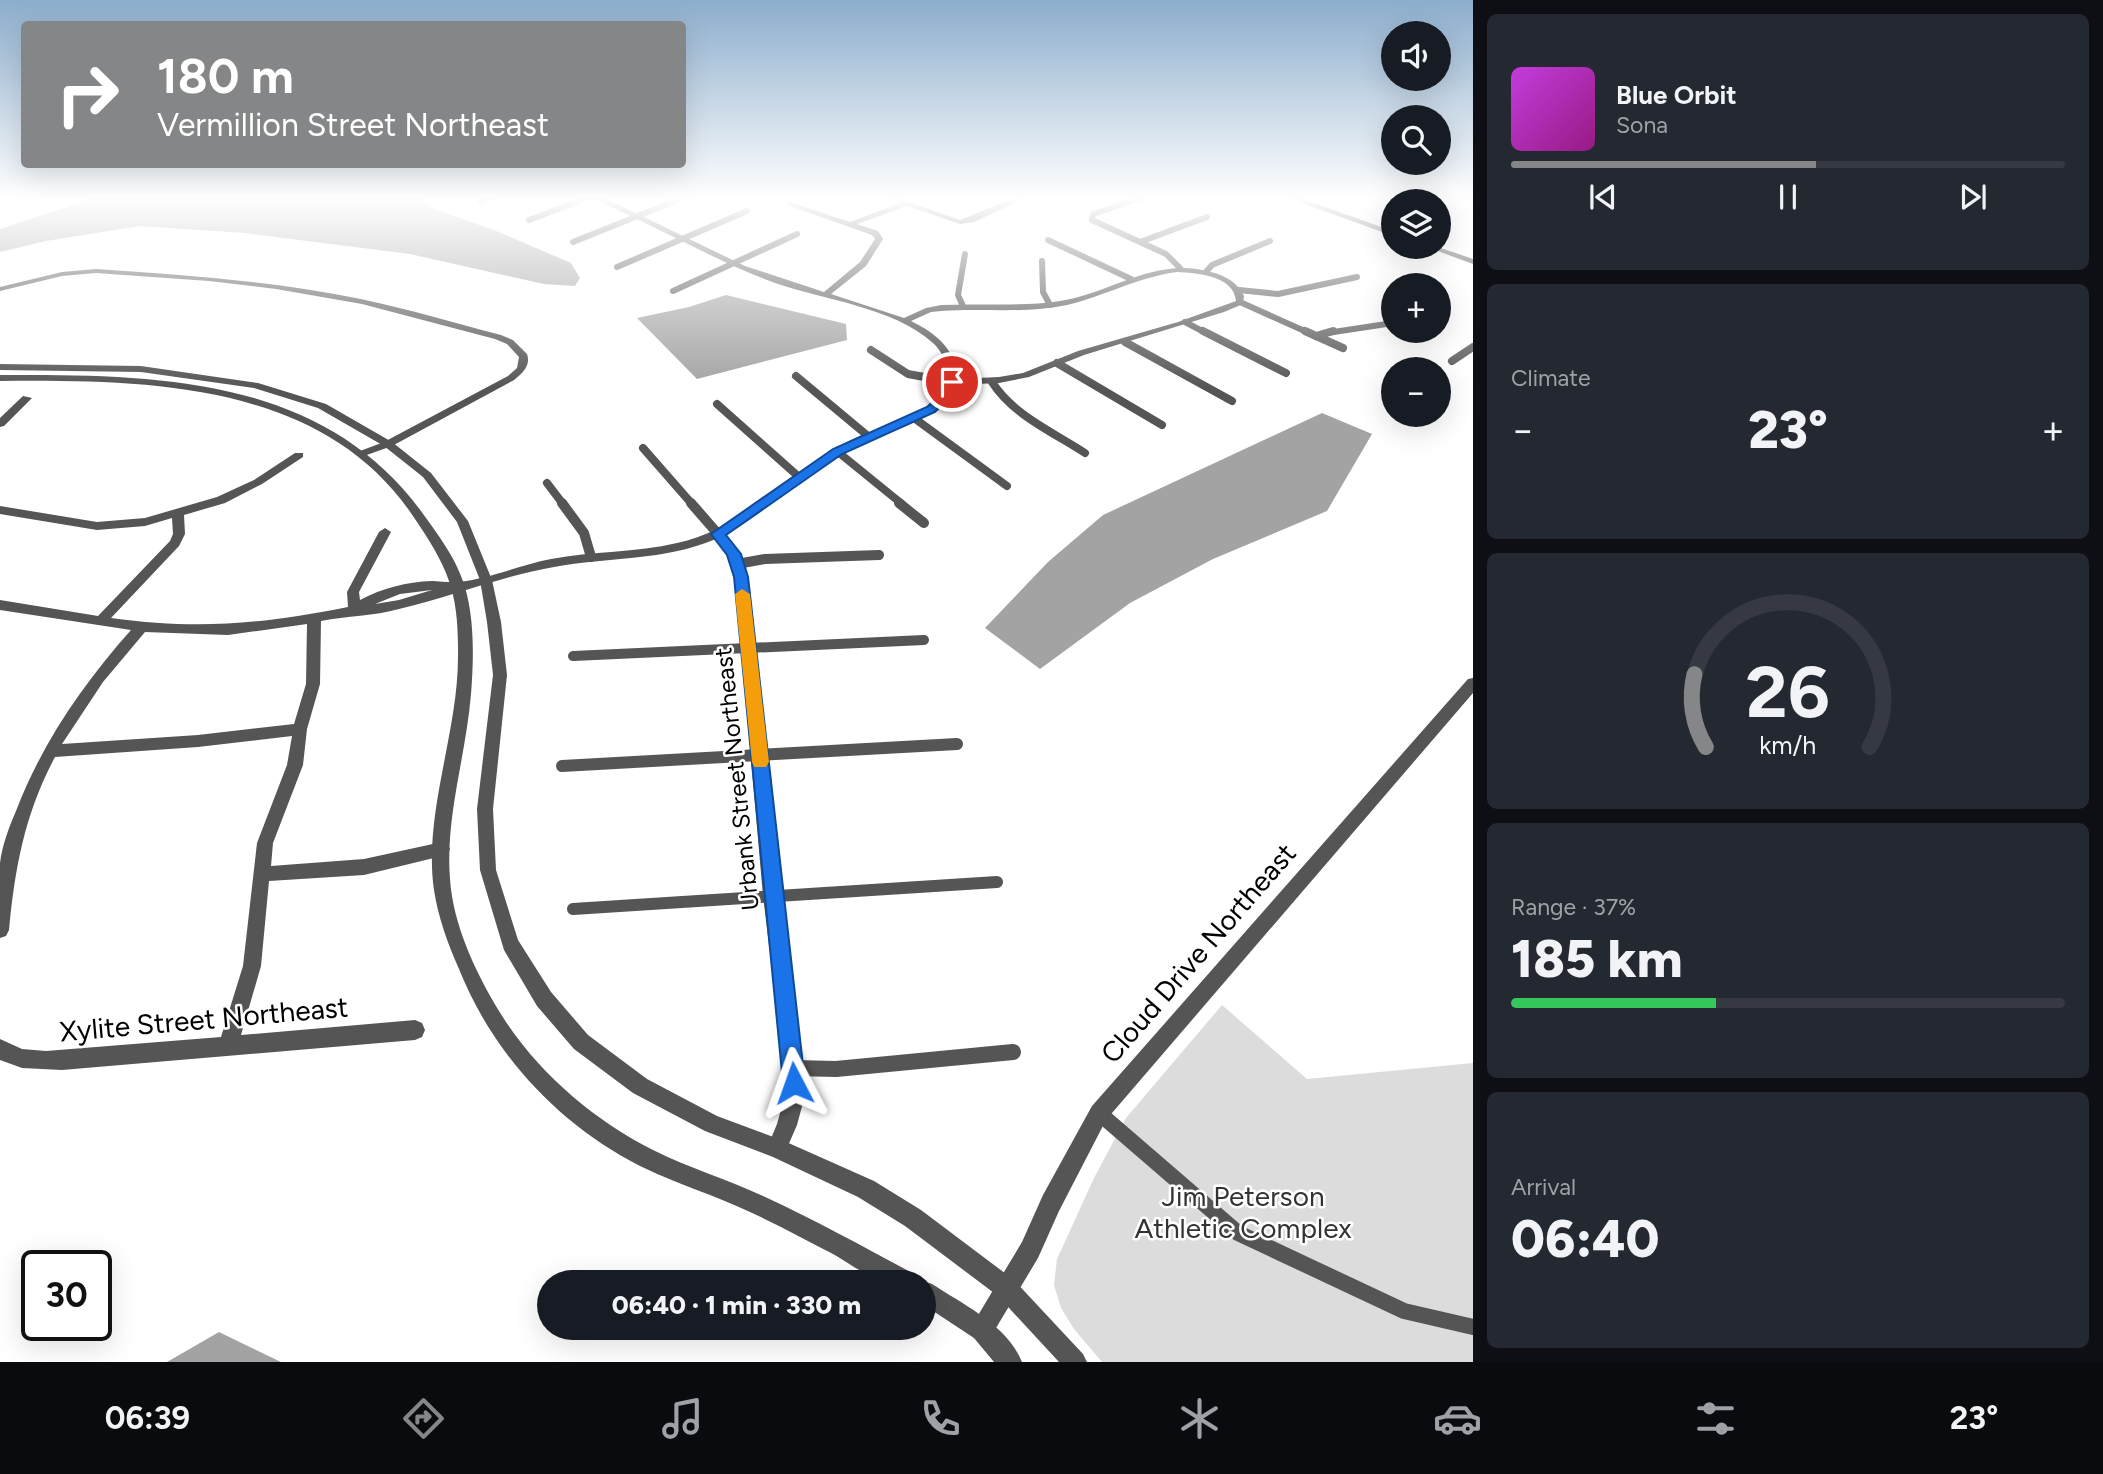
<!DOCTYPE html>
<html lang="en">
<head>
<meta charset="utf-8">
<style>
  body { margin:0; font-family:Figtree,sans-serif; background:#242831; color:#f1f3f6; height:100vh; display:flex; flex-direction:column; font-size:26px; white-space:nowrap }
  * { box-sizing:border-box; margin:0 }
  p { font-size:23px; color:#9ea1a6 }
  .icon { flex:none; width:38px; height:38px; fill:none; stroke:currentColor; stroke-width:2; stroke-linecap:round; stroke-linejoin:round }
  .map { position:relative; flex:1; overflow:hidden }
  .panel { display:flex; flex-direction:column; gap:14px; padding:14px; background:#0d0f14; width:630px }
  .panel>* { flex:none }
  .hud { position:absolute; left:21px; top:21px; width:665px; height:147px; border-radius:7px; box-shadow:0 7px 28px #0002; background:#858687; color:#fff; overflow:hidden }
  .fabs { position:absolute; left:1381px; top:21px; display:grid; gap:14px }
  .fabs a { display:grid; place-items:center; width:70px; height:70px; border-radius:50%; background:#171b24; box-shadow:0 7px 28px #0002; font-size:35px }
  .speed { position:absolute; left:21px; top:1250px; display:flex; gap:14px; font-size:35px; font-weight:700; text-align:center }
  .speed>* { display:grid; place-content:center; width:91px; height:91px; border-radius:50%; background:#171b24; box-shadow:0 7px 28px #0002; line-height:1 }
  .speed .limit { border:4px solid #111; border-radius:10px; background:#fff; color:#111 }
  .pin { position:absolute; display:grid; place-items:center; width:60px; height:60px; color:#fff; margin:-30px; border:4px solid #fff; border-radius:50%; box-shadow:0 2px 7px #0007 }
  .me { position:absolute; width:77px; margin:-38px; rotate:356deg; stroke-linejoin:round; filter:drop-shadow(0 0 5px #0008) }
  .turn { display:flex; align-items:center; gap:24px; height:147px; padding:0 21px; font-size:32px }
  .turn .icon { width:91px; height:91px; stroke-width:2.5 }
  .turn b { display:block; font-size:49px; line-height:60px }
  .big { font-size:52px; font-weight:800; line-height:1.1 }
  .panel .card { flex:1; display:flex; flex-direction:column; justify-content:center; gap:10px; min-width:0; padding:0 24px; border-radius:10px; background:#242831 }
  .panel .dial { align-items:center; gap:0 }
  .dial svg { height:182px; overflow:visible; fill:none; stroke:#363941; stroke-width:7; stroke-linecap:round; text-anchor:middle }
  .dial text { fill:#f1f3f6; stroke:none }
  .song { display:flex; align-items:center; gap:21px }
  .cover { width:84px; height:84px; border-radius:10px; background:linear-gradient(135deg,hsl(290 70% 55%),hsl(310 70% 35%)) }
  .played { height:7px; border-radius:4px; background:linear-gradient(90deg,#858687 55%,#363941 55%) }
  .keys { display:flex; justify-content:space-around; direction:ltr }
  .heat { display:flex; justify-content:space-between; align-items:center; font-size:38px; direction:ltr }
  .charge { height:10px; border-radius:5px; background:linear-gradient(90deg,#34c759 37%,#363941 0) }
  .trip { position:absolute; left:537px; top:1270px; width:399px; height:70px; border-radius:35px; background:#171b24; box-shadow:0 7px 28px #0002; font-weight:800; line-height:70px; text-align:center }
  .tab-bar { display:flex; height:112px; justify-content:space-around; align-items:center; background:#090b0e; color:#9ea1a6 }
  .tab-bar .icon { width:49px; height:49px }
  .tab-bar .selected { color:#858687 }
  .tab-bar b { font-size:32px; color:#f1f3f6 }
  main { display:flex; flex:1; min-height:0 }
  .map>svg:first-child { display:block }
</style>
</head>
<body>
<main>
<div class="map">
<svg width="1473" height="1362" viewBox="0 0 1473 1362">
  <rect width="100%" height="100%" fill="#fff"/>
  <path fill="#dcdcdc" d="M1222 1005 1307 1079 1473 1063V1362H1102L1074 1329 1061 1308 1054 1285 1057 1259 1094 1178 1126 1118Z"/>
  <path fill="#a3a3a3" d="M97 197H421L435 209 499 232 571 263 580 278 575 286 544 284 410 254 245 233 140 226 46 241 0 252V229Z
    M726 295 846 324 847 340 697 379 637 318 689 307Z
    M1322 413 1372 434 1327 511 1213 559 1130 603 1040 669 985 628 1048 562 1103 515Z
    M219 1332 281 1362H167Z"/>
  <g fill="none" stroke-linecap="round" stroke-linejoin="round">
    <path stroke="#555" stroke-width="6" d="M1143 197 1093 214 1092 220 1166 254 1180 268
      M480 201 491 197
      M529 220 589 197
      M1048 240 1131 279
      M573 242 685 197
      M1140 242 1207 217
      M1042 261 1043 292 1050 305
      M617 267 747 211
      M1206 272 1212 265 1270 241
      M1239 290 1278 294 1357 277
      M673 291 797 234
      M1240 302 1309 333
      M963 306 958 295 965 254
      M1185 322 1206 333
      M1327 333 1393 323"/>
    <path stroke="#555" stroke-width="8" d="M1203 331 1286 373
      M1305 331 1343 348
      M1316 336 1333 331
      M1125 342 1232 401
      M871 350 908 374 952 382
      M1452 361 1473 347
      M1057 363 1162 425
      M796 376 868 436
      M992 382C1013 415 1053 432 1085 453
      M717 404 799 477
      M914 418 1007 486
      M643 448 692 504
      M838 452 902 504
      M547 483 563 504"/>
    <path stroke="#555" stroke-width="10" d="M562 503 584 533 591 557
      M691 503 718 534
      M899 503 924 523
      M737 564 765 559 879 555
      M573 656 924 640"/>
    <path stroke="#555" stroke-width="12" d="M562 766 957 744
      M573 909 997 882"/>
    <path stroke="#555" stroke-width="16" d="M794 1068 836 1069 1013 1052
      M1099 1113 1238 1233 1404 1311 1473 1327"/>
    <path fill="#555" fill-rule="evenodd" d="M592 197H602L619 205 745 266 824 292 860 262 875 239 872 235 787 205V201L850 222 900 203 885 197H896L960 220 1017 197H1027L974 222 960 224 907 206 857 224 878 231 883 239 866 266 831 294 904 318 926 308 941 305C980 303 1021 307 1060 301 1112 293 1155 256 1211 272 1226 276 1237 282 1244 296L1243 304 1224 312 1084 355 1029 377 999 383 954 385C940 423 887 430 855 446 808 470 771 509 725 535L740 554 747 577 781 896 804 1068V1099L797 1125 784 1155 777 1158 770 1155 767 1148 777 1124 784 1099V1068L763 896 735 577 728 555 716 539C664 561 608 557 554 567 501 576 451 597 399 609 374 616 347 616 321 621L320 684 307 729 303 765 273 843 271 866 364 859 442 842 448 844 450 849 448 854 442 856 364 875 269 881 261 966 241 1035 415 1020 422 1023 425 1030 422 1037 415 1040 62 1070 22 1068 0 1060V1039L22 1049 46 1051 221 1037 243 966 257 843 287 765 292 736 198 747 55 757C25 813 15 867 9 930L6 936 0 938C0 914 0 887 0 863 2 846 9 827 16 811 42 743 83 684 131 630L0 610V600L98 616 170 541 173 534 172 518 145 526 97 530 0 514V506L97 522 145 518 217 497 254 480 295 453H303V457L262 484 225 503 184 515 185 534 179 546 111 618C199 630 262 624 348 607L347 592 379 532 385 528 391 532 359 592 360 600C383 588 406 582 432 581 440 581 450 583 458 582 489 579 520 565 551 559 592 551 636 553 677 543 749 528 794 464 860 436 884 426 928 415 942 391 952 375 946 355 933 343 893 307 824 300 775 283 731 267 691 245 649 225 631 215 610 208 592 197ZM1177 272C1196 273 1234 275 1236 301L1178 322 1078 351 1023 373 999 377 957 379C956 349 937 334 911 321L931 312 941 311C982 308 1026 314 1067 305 1105 296 1138 277 1177 272ZM432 590 399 600 375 604 400 594ZM307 624 306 684 294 724 198 735 62 744 103 682 145 632 228 635Z
      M1457 197 1473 199V203L1458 198Z
      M96 269C185 275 274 281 361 299 408 309 455 323 501 335L513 340 527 354C531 365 523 373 514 380L392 446 364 456 359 453 360 451 384 442 508 376 517 368 519 357 507 344 495 339 362 304 276 289 209 281 96 273 62 276 0 291V287L62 272Z
      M23 396 32 398 4 426 0 427V418Z
      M1473 678V693L1106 1120 1059 1211 1038 1258 990 1338 982 1342 974 1338 970 1330 974 1322 1022 1242 1043 1195 1092 1106 1468 679Z"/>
    <path fill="#555" fill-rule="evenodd" d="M0 364 141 366 258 383 326 404 392 442 431 473 468 521 492 580 501 622 507 675 493 809 496 870 518 940 551 992 588 1035 647 1079 717 1116 784 1141 874 1181 921 1210 1014 1280 1083 1354 1087 1362H1059L998 1296 905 1226 858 1197 773 1157 705 1131 633 1093 574 1049 537 1006 504 950 480 870 477 809 493 675 487 622 480 580 457 522 423 477 384 446 318 408 254 388 141 372 0 370Z
      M0 375C157 374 327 376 426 518 439 536 453 555 461 576 475 610 474 657 471 694 466 756 445 817 450 879 453 925 476 973 499 1011 535 1070 592 1119 653 1150 689 1168 727 1179 763 1196 815 1220 866 1248 916 1275L919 1283 924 1281 932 1284C964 1305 1007 1325 1022 1362H994L974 1338 924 1305V1283C912 1283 897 1285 886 1283 871 1279 847 1262 833 1254 793 1233 752 1211 710 1195 686 1186 663 1177 640 1166 558 1124 493 1054 459 969 448 944 438 917 434 890 423 814 458 734 458 657 459 592 449 569 413 516 322 381 146 380 0 381Z"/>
    <path fill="#222" fill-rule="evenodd" d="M1286 197H1297L1393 231V236Z
      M1427 247H1438L1473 259V264Z"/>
  </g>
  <linearGradient id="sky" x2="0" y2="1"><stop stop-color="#8cadcc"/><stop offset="0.51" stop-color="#fff"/><stop offset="1" stop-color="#fff" stop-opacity="0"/></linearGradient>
  <rect width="1473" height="388" fill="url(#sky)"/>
  <path fill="#1a73e8" stroke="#114b97" stroke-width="2" d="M952 379 957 382 946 401 935 412 842 454 726 535 741 554 748 577 805 1083 802 1091 794 1095 786 1091 783 1083 734 577 727 555 711 534 833 449 927 407 938 397 948 380Z"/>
  <path fill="#f59e0b" d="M742 589 750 594 769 762 766 767H754L752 762 735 594Z"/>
  <g text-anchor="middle" stroke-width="5" stroke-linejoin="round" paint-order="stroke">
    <g font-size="24" fill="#000" stroke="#fff">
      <text transform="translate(737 779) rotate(-96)" y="8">Urbank Street Northeast</text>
    </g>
    <g font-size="28" fill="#000" stroke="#fff">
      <text transform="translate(1198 953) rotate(-49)" y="10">Cloud Drive Northeast</text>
      <text transform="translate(204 1019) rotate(-5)" y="10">Xylite Street Northeast</text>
    </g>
    <g font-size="28" fill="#333" stroke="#fff">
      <text x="1243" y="1206">Jim Peterson<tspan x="1243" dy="32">Athletic Complex</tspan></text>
    </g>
  </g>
</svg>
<div class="fabs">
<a><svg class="icon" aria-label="sound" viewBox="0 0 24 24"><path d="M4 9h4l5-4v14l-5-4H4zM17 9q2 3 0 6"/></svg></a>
<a><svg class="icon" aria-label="search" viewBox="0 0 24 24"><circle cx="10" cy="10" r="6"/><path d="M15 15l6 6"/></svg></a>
<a><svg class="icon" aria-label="layers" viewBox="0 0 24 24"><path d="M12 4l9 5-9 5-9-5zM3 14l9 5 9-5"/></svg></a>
<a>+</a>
<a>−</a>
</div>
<div class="speed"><div class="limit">30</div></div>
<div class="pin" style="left:952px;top:382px;background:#d93025"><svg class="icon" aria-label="arrive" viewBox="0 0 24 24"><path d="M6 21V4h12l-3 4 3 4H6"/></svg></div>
<svg class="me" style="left:794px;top:1083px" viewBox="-20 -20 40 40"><path d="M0-17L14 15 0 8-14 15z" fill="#1a73e8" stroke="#fff" stroke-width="4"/></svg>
<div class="trip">06:40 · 1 min · 330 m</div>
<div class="hud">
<div class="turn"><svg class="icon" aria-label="right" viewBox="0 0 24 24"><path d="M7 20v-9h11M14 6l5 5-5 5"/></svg><div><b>180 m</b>Vermillion Street Northeast</div></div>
</div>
</div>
<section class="panel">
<div class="card">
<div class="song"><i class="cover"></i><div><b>Blue Orbit</b><p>Sona</p></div></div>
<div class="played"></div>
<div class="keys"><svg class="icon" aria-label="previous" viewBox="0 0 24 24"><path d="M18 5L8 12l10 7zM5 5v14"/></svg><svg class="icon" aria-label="pause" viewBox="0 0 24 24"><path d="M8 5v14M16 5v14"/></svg><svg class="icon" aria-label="next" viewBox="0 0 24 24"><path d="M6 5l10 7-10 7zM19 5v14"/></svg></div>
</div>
<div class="card"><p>Climate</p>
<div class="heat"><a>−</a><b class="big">23°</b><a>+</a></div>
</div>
<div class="card dial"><svg viewBox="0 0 100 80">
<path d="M14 69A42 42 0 1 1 86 69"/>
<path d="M14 69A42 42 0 0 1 9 37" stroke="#858687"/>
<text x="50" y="56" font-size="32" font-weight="700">26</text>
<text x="50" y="72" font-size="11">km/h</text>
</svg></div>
<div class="card"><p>Range · 37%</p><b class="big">185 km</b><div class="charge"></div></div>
<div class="card"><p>Arrival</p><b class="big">06:40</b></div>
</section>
</main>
<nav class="tab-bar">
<b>06:39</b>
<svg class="icon selected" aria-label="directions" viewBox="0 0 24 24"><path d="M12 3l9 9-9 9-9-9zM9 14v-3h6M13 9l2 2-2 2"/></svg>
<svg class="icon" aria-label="music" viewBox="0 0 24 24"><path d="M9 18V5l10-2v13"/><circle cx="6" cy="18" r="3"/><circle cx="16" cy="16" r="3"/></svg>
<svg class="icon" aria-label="phone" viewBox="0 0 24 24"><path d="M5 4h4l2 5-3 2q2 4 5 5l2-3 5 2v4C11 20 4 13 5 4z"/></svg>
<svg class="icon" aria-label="climate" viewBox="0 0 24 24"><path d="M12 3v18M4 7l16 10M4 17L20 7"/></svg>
<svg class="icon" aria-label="car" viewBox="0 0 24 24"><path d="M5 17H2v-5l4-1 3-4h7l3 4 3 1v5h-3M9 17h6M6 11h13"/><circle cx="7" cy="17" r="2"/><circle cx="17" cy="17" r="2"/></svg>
<svg class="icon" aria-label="filters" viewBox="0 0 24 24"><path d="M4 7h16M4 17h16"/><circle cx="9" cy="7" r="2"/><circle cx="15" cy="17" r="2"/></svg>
<b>23°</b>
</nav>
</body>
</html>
